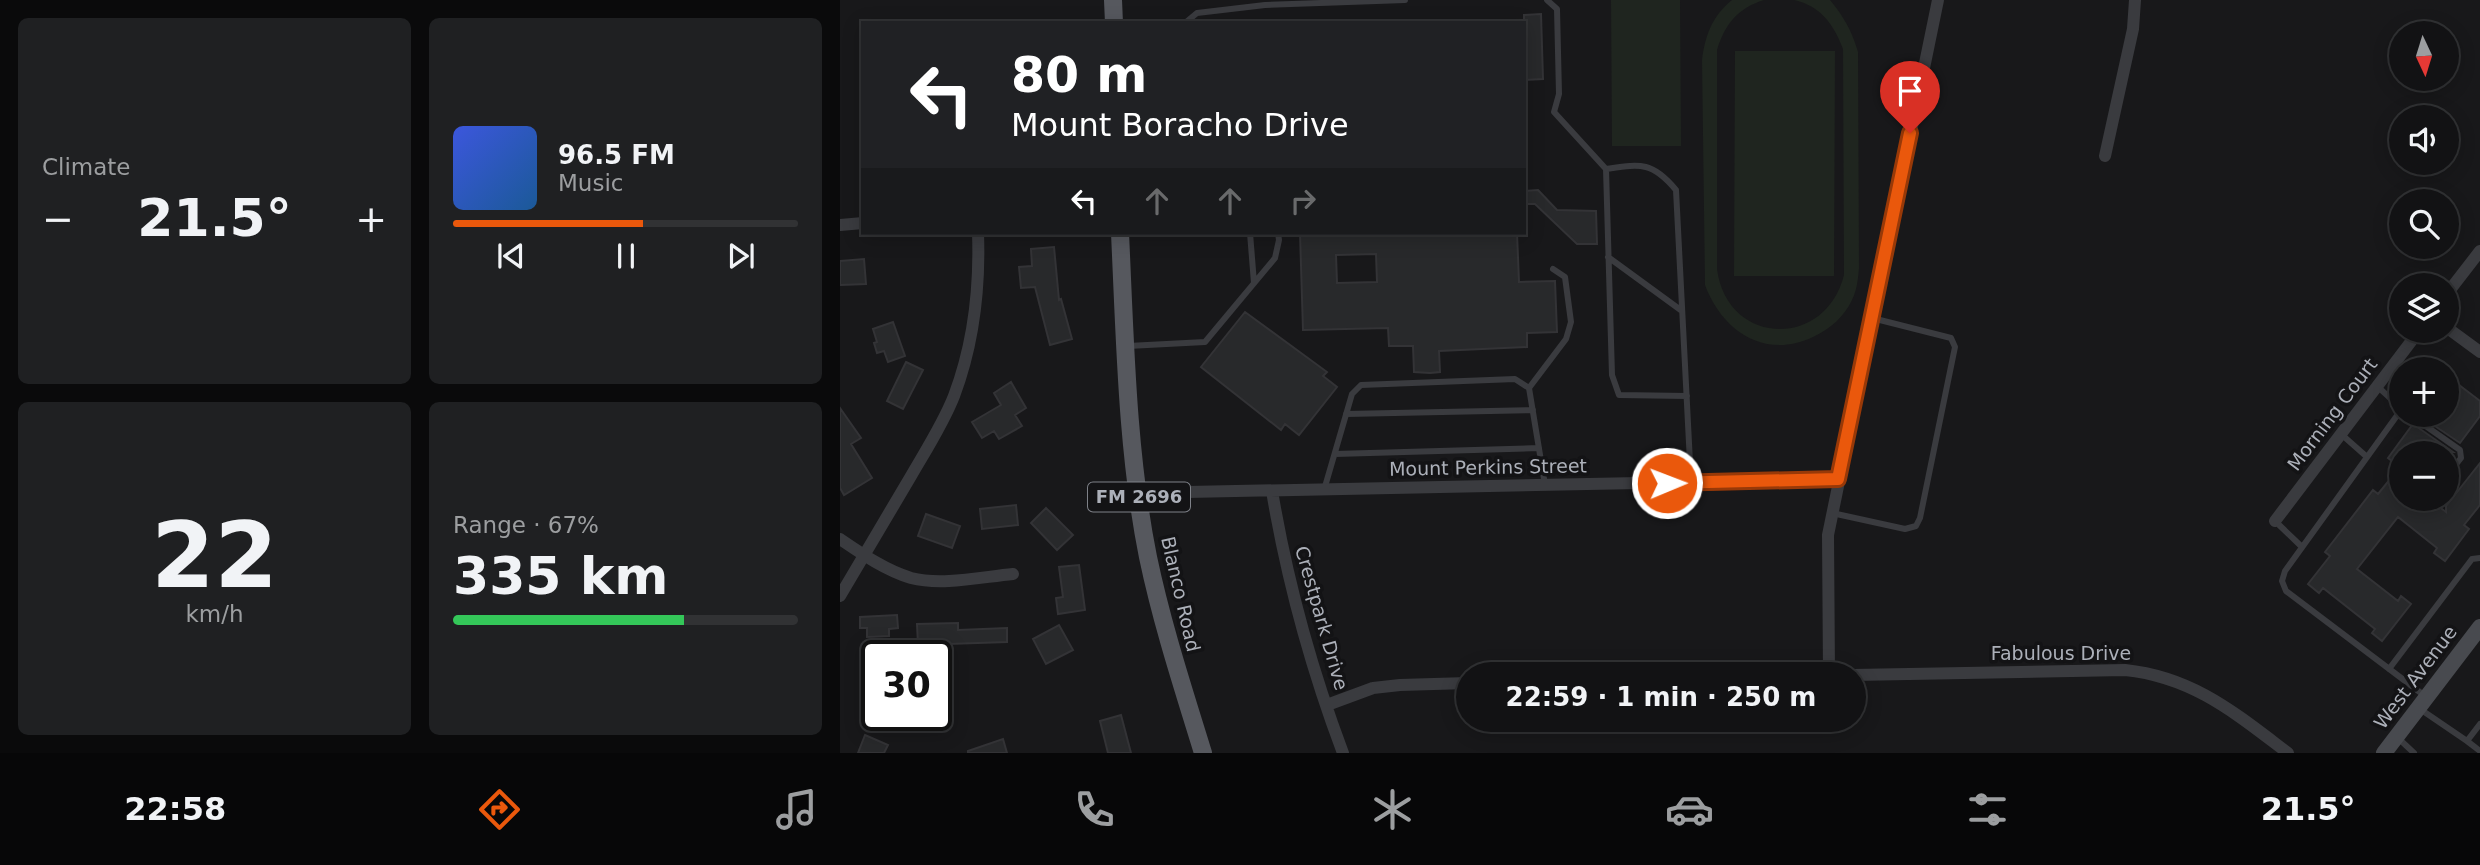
<!DOCTYPE html>
<html lang="en">
<head>
<meta charset="utf-8">
<style>
  body { margin:0; font-family:"DejaVu Sans",sans-serif; background:#1f2022; color:#f1f3f6; height:100vh; display:flex; flex-direction:column; font-size:26px; white-space:nowrap }
  * { box-sizing:border-box; margin:0 }
  p { font-size:23px; color:#9c9ea0 }
  .icon { flex:none; width:38px; height:38px; fill:none; stroke:currentColor; stroke-width:2; stroke-linecap:round; stroke-linejoin:round }
  .map { position:relative; flex:1; overflow:hidden }
  .side { display:flex; flex-direction:column; gap:18px; padding:18px; background:#0a0a0b; width:840px }
  .side>* { flex:none }
  .guide { position:absolute; left:21px; top:21px; width:665px; height:214px; border-radius:0px; box-shadow:0 4px 18px #0003,0 0 0 2px #313234; background:#202124; color:#fff; overflow:hidden }
  .needle { width:46px; rotate:176deg }
  .controls { position:absolute; left:1549px; top:21px; display:grid; gap:14px }
  .controls a { display:grid; place-items:center; width:70px; height:70px; border-radius:50%; background:#121214; box-shadow:0 4px 18px #0003,0 0 0 2px #313234; font-size:35px }
  .speed { position:absolute; left:21px; top:640px; display:flex; gap:14px; font-size:35px; font-weight:700; text-align:center }
  .speed>* { display:grid; place-content:center; width:91px; height:91px; border-radius:50%; background:#121214; box-shadow:0 4px 18px #0003,0 0 0 2px #313234; line-height:1 }
  .speed .limit { border:4px solid #111; border-radius:10px; background:#fff; color:#111 }
  .pin { position:absolute; display:grid; place-items:center; width:60px; height:60px; color:#fff; margin:-72px -30px; border-radius:50% 50% 50% 0; rotate:-45deg; box-shadow:0 0 7px #0007 }
  .pin .icon { rotate:45deg }
  .me { position:absolute; width:77px; margin:-38px; rotate:89deg; stroke-linejoin:round; filter:drop-shadow(0 0 5px #0008) }
  .turn { display:flex; align-items:center; gap:24px; height:147px; padding:0 35px; font-size:32px }
  .turn .icon { width:91px; height:91px; stroke-width:2.5 }
  .turn b { display:block; font-size:49px; line-height:60px }
  .lanes { display:flex; align-items:center; height:66px; padding:0 35px; background:#0003; justify-content:center; gap:35px; direction:ltr }
  .lanes .off { opacity:.35 }
  .big { font-size:52px; font-weight:700; line-height:1.1 }
  .side .tile { flex:1; display:flex; flex-direction:column; justify-content:center; gap:10px; min-width:0; padding:0 24px; border-radius:10px; background:#1f2022 }
  .side .dial { align-items:center; gap:0 }
  .dial b { font-size:91px; line-height:1 }
  .song { display:flex; align-items:center; gap:21px }
  .cover { width:84px; height:84px; border-radius:10px; background:linear-gradient(135deg,hsl(230 70% 55%),hsl(210 70% 35%)) }
  .played { height:7px; border-radius:4px; background:linear-gradient(90deg,#ea580c 55%,#313234 55%) }
  .keys { display:flex; justify-content:space-around; direction:ltr }
  .heat { display:flex; justify-content:space-between; align-items:center; font-size:38px; direction:ltr }
  .charge { height:10px; border-radius:5px; background:linear-gradient(90deg,#34c759 67%,#313234 0) }
  .side .tiles { flex:1; display:grid; gap:18px; grid-template-columns:repeat(2,1fr) }
  .trip { position:absolute; left:616px; top:662px; width:410px; height:70px; border-radius:35px; background:#121214; box-shadow:0 4px 18px #0003,0 0 0 2px #313234; font-weight:700; line-height:70px; text-align:center }
  .tab-bar { display:flex; height:112px; justify-content:space-around; align-items:center; background:#070708; color:#9c9ea0 }
  .tab-bar .icon { width:49px; height:49px }
  .tab-bar .selected { color:#ea580c }
  .tab-bar b { font-size:32px; color:#f1f3f6 }
  main { display:flex; flex:1; min-height:0 }
  .map>svg:first-child { display:block }
</style>
</head>
<body>
<main>
<section class="side">
<div class="tiles">
<div class="tile"><p>Climate</p>
<div class="heat"><a>−</a><b class="big">21.5°</b><a>+</a></div>
</div>
<div class="tile">
<div class="song"><i class="cover"></i><div><b>96.5 FM</b><p>Music</p></div></div>
<div class="played"></div>
<div class="keys"><svg class="icon" aria-label="previous" viewBox="0 0 24 24"><path d="M18 5L8 12l10 7zM5 5v14"/></svg><svg class="icon" aria-label="pause" viewBox="0 0 24 24"><path d="M8 5v14M16 5v14"/></svg><svg class="icon" aria-label="next" viewBox="0 0 24 24"><path d="M6 5l10 7-10 7zM19 5v14"/></svg></div>
</div>
<div class="tile dial"><b>22</b><p>km/h</p></div>
<div class="tile"><p>Range · 67%</p><b class="big">335 km</b><div class="charge"></div></div>
</div>
</section>
<div class="map">
<svg width="1640" height="753" viewBox="0 0 1640 753">
  <rect width="100%" height="100%" fill="#18181a"/>
  <path fill="#1f251f" d="M771 0H840L841 146H772Z
    M892 0H924C898 8 885 24 877 50V269C887 346 985 350 1004 275L1003 49C994 25 981 6 954 0H990C1004 17 1012 31 1018 52L1019 268C1018 279 1017 290 1012 300 1004 317 990 329 973 337 925 360 882 331 865 285L862 60C865 36 872 16 892 0Z
    M895 51H995L994 276H894Z"/>
  <path fill="#28292b" stroke="#333336" stroke-width="2" fill-rule="evenodd" d="M701 14 703 79 684 80V15Z
    M698 190 717 210 756 211 757 244H737L695 204H684V191Z
    M460 233H677L679 282 715 281 717 332 687 333V347L599 351 600 372 590 373 574 372 573 346H549L548 328 463 330ZM536 254 537 282 497 283 496 255Z
    M214 247 219 300 221 299 232 339 210 345 195 287 181 288 179 267 192 266 191 249Z
    M24 259 26 284 0 285V261Z
    M405 312 487 372 483 376 497 387 459 435 445 424 441 430 361 367Z
    M53 322 65 356 48 362 44 351 37 353 34 343 37 342 33 329Z
    M66 362 83 370 63 409 47 401Z
    M1606 375 1640 401V416L1620 443 1589 422 1595 415H1606Z
    M171 382 186 408 175 415 182 426 159 439 154 431 142 438 132 422 161 405 154 393Z
    M0 408 21 438 11 444 32 478 4 495 0 488Z
    M1573 424 1613 452 1561 453V499H1589L1606 512V506L1640 463V505L1624 525 1629 529 1605 561 1594 553 1597 548 1558 517 1517 569 1558 601 1561 596 1571 604 1542 641 1532 633 1535 629 1483 588 1479 593 1468 584 1490 556 1485 552 1533 490 1538 494 1560 467 1548 458Z
    M176 505 178 525 142 529 140 509Z
    M206 508 233 535 217 550 191 523Z
    M86 514 120 526 112 548 78 536Z
    M239 565 245 610 218 614 216 598 223 597 219 567Z
    M57 615 58 628 49 629V636L27 637V628H20V617Z
    M118 623V630L167 628V642L78 645 77 624Z
    M219 625 233 650 206 664 193 639Z
    M281 715 291 753H268L260 721Z
    M25 735 48 745 44 753H18Z
    M163 739 167 753H128V751Z"/>
  <g fill="none" stroke-linecap="round" stroke-linejoin="round">
    <path stroke="#3a3b3f" stroke-width="6" d="M707 0 717 9 719 94 714 112 766 169C800 164 812 161 836 190L851 482
      M345 23 357 13 425 5 565 0
      M766 169 772 375 779 395 847 396
      M410 233 414 283
      M768 257 842 311
      M288 346 365 342 435 258 439 240 438 233
      M1537 386 1561 408
      M689 388 726 339 731 322 725 277 713 269
      M1561 410 1445 571 1442 581 1446 591 1585 696
      M506 414 693 410
      M1570 415 1620 450 1621 458 1610 472
      M1501 434 1527 457
      M495 454 699 448
      M484 490 512 394 521 385 675 379 689 388 705 485
      M992 513 1065 529 1076 526 1080 518 1115 347 1111 338 1032 318
      M1435 521 1462 547
      M1549 669 1632 559 1640 558
      M1580 709 1627 741 1640 724
      M1558 738 1574 753
      M1627 741 1640 751"/>
    <path stroke="#3a3b3f" stroke-width="12" d="M1265 156 1293 29 1295 0
      M0 225 23 223
      M1606 295 1640 251
      M1606 327 1640 352
      M432 491C447 580 471 668 503 753
      M299 493 998 479
      M1435 521 1579 331
      M0 539C22 554 45 570 71 578 102 586 141 577 173 574
      M0 596C24 556 47 516 71 476 86 450 103 424 114 396 134 343 140 289 138 233
      M989 674 988 535 1098 0
      M1013 675 1285 670C1353 677 1395 713 1448 753
      M487 705 533 688 560 685 628 683"/>
    <path stroke="#484a4f" stroke-width="16" d="M1544 753 1640 627"/>
    <path stroke="#56585e" stroke-width="18" d="M273 0 274 23
      M280 233C285 339 287 453 308 557 322 624 343 688 363 753"/>
  </g>
  <g fill="none" stroke-linecap="round" stroke-linejoin="round">
    <defs>
      <path id="route" d="M827 483 998 479 1070 133"/>
    </defs>
    <use href="#route" stroke="#983908" stroke-width="18"/>
    <use href="#route" stroke="#ea580c" stroke-width="12"/>
  </g>
  <g text-anchor="middle" stroke-width="7" stroke-linejoin="round" paint-order="stroke">
    <rect fill="#131315" stroke="#7e8188" stroke-width="2" x="248" y="482.5" width="102" height="29" rx="5"/>
    <g font-size="18" font-weight="bold" fill="#acb0b9">
      <text x="299" y="503">FM 2696</text>
    </g>
    <g font-size="19" fill="#acb0b9" stroke="#131315">
      <text transform="translate(1492 414) rotate(-53)" y="7">Morning Court</text>
      <text transform="translate(648 467) rotate(-1)" y="7">Mount Perkins Street</text>
      <text transform="translate(341 594) rotate(77)" y="7">Blanco Road</text>
      <text transform="translate(482 618) rotate(74)" y="7">Crestpark Drive</text>
      <text x="1221" y="660">Fabulous Drive</text>
      <text transform="translate(1575 677) rotate(-53)" y="7">West Avenue</text>
    </g>
  </g>
</svg>
<div class="controls">
<a><svg class="needle" viewBox="-14 -14 28 28"><path d="M0-13l5 13h-10z" fill="#e53935"/><path d="M0 13l5-13h-10z" fill="#9c9ea0"/></svg></a>
<a><svg class="icon" aria-label="sound" viewBox="0 0 24 24"><path d="M4 9h4l5-4v14l-5-4H4zM17 9q2 3 0 6"/></svg></a>
<a><svg class="icon" aria-label="search" viewBox="0 0 24 24"><circle cx="10" cy="10" r="6"/><path d="M15 15l6 6"/></svg></a>
<a><svg class="icon" aria-label="layers" viewBox="0 0 24 24"><path d="M12 4l9 5-9 5-9-5zM3 14l9 5 9-5"/></svg></a>
<a>+</a>
<a>−</a>
</div>
<div class="speed"><div class="limit">30</div></div>
<div class="pin" style="left:1070px;top:133px;background:#d93025"><svg class="icon" aria-label="arrive" viewBox="0 0 24 24"><path d="M6 21V4h12l-3 4 3 4H6"/></svg></div>
<svg class="me" style="left:827px;top:483px" viewBox="-20 -20 40 40"><circle r="17" fill="#ea580c" stroke="#fff" stroke-width="3"/><path d="M0-11L8 9 0 5-8 9z" fill="#fff"/></svg>
<div class="trip">22:59 · 1 min · 250 m</div>
<div class="guide">
<div class="turn"><svg class="icon" aria-label="left" viewBox="0 0 24 24"><path d="M17 20v-9H6M10 6l-5 5 5 5"/></svg><div><b>80 m</b>Mount Boracho Drive</div></div>
<div class="lanes"><svg class="icon" aria-label="left" viewBox="0 0 24 24"><path d="M17 20v-9H6M10 6l-5 5 5 5"/></svg><svg class="icon off" aria-label="ahead" viewBox="0 0 24 24"><path d="M12 20V5M6 11l6-6 6 6"/></svg><svg class="icon off" aria-label="ahead" viewBox="0 0 24 24"><path d="M12 20V5M6 11l6-6 6 6"/></svg><svg class="icon off" aria-label="right" viewBox="0 0 24 24"><path d="M7 20v-9h11M14 6l5 5-5 5"/></svg></div>
</div>
</div>
</main>
<nav class="tab-bar">
<b>22:58</b>
<svg class="icon selected" aria-label="directions" viewBox="0 0 24 24"><path d="M12 3l9 9-9 9-9-9zM9 14v-3h6M13 9l2 2-2 2"/></svg>
<svg class="icon" aria-label="music" viewBox="0 0 24 24"><path d="M9 18V5l10-2v13"/><circle cx="6" cy="18" r="3"/><circle cx="16" cy="16" r="3"/></svg>
<svg class="icon" aria-label="phone" viewBox="0 0 24 24"><path d="M5 4h4l2 5-3 2q2 4 5 5l2-3 5 2v4C11 20 4 13 5 4z"/></svg>
<svg class="icon" aria-label="climate" viewBox="0 0 24 24"><path d="M12 3v18M4 7l16 10M4 17L20 7"/></svg>
<svg class="icon" aria-label="car" viewBox="0 0 24 24"><path d="M5 17H2v-5l4-1 3-4h7l3 4 3 1v5h-3M9 17h6M6 11h13"/><circle cx="7" cy="17" r="2"/><circle cx="17" cy="17" r="2"/></svg>
<svg class="icon" aria-label="filters" viewBox="0 0 24 24"><path d="M4 7h16M4 17h16"/><circle cx="9" cy="7" r="2"/><circle cx="15" cy="17" r="2"/></svg>
<b>21.5°</b>
</nav>
</body>
</html>
